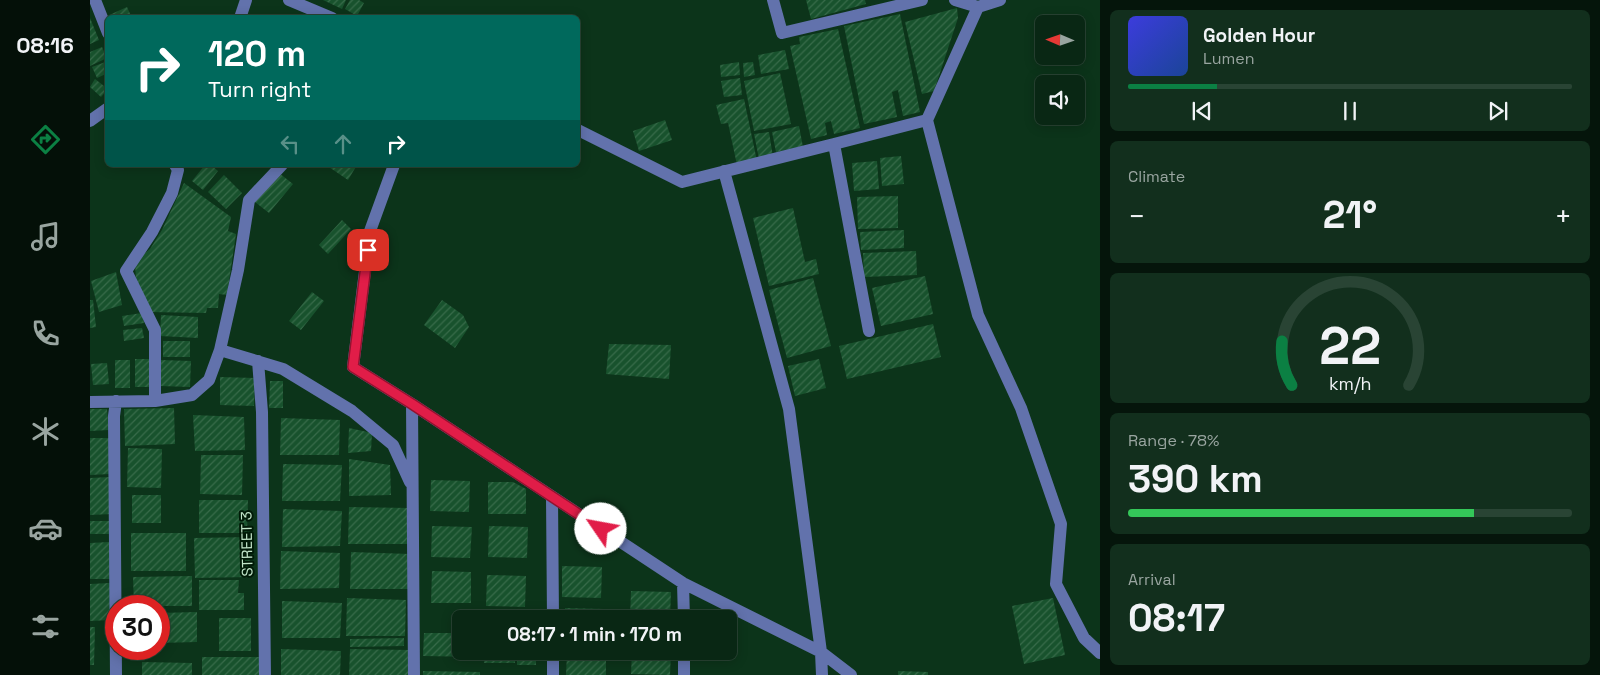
<!DOCTYPE html>
<html lang="en">
<head>
<meta charset="utf-8">
<style>
  body { margin:0; font-family:"Space Grotesk",sans-serif; background:#122f1d; color:#f1f3f6; height:100vh; display:flex; flex-direction:column; font-size:19px; white-space:nowrap }
  * { box-sizing:border-box; margin:0 }
  p { font-size:16px; color:#99a5a0 }
  .icon { flex:none; width:28px; height:28px; fill:none; stroke:currentColor; stroke-width:2; stroke-linecap:round; stroke-linejoin:round }
  .map { position:relative; flex:1; overflow:hidden }
  .side { display:flex; flex-direction:column; gap:10px; padding:10px; background:#05150b; width:500px }
  .side>* { flex:none }
  .banner { position:absolute; left:15px; top:15px; width:475px; height:152px; border-radius:8px; box-shadow:0 2px 12px #0003,0 0 0 1px #294434; background:#00695c; color:#fff; overflow:hidden }
  .needle { width:32px; rotate:272deg }
  .tools { position:absolute; left:945px; top:15px; display:grid; gap:10px }
  .tools a { display:grid; place-items:center; width:50px; height:50px; border-radius:8px; background:#092714; box-shadow:0 2px 12px #0003,0 0 0 1px #294434; font-size:25px }
  .speed { position:absolute; left:15px; top:595px; display:flex; gap:10px; font-size:25px; font-weight:700; text-align:center }
  .speed>* { display:grid; place-content:center; width:65px; height:65px; border-radius:50%; background:#092714; box-shadow:0 2px 12px #0003,0 0 0 1px #294434; line-height:1 }
  .speed .limit { border:8px solid #d22; background:#fff; color:#111 }
  .pin { position:absolute; display:grid; place-items:center; width:42px; height:42px; color:#fff; margin:-21px; border-radius:10px; box-shadow:0 2px 8px #0006 }
  .me { position:absolute; width:55px; margin:-28px; rotate:303deg; stroke-linejoin:round; filter:drop-shadow(0 0 4px #0008) }
  .turn { display:flex; align-items:center; gap:18px; height:105px; padding:0 20px; font-size:22px }
  .turn .icon { width:65px; height:65px; stroke-width:2.5 }
  .turn b { display:block; font-size:35px; line-height:42px }
  .lanes { display:flex; align-items:center; height:48px; padding:0 20px; background:#0003; justify-content:center; gap:25px; direction:ltr }
  .lanes .off { opacity:.35 }
  .big { font-size:38px; font-weight:700; line-height:1.1 }
  .side .card { flex:1; display:flex; flex-direction:column; justify-content:center; gap:8px; min-width:0; padding:0 18px; border-radius:8px; background:#122f1d }
  .side .dial { align-items:center; gap:0 }
  .dial svg { height:130px; overflow:visible; fill:none; stroke:#294434; stroke-width:7; stroke-linecap:round; text-anchor:middle }
  .dial text { fill:#f1f3f6; stroke:none }
  .song { display:flex; align-items:center; gap:15px }
  .cover { width:60px; height:60px; border-radius:8px; background:linear-gradient(135deg,hsl(240 70% 55%),hsl(220 70% 35%)) }
  .played { height:5px; border-radius:2px; background:linear-gradient(90deg,#0b8043 20%,#294434 20%) }
  .keys { display:flex; justify-content:space-around; direction:ltr }
  .heat { display:flex; justify-content:space-between; align-items:center; font-size:28px; direction:ltr }
  .charge { height:8px; border-radius:4px; background:linear-gradient(90deg,#34c759 78%,#294434 0) }
  .trip { position:absolute; left:362px; top:610px; width:285px; height:50px; border-radius:8px; background:#092714; box-shadow:0 2px 12px #0003,0 0 0 1px #294434; font-weight:700; line-height:50px; text-align:center }
  main { display:flex; flex:1; min-height:0 }
  .dock { display:flex; flex-direction:column; width:90px; justify-content:space-around; align-items:center; background:#041008; color:#99a5a0 }
  .dock .icon { width:35px; height:35px }
  .dock .active { color:#0b8043 }
  .dock b { font-size:22px; color:#f1f3f6 }
  .map>svg:first-child { display:block }
</style>
</head>
<body>
<main>
<nav class="dock">
<b>08:16</b>
<svg class="icon active" aria-label="directions" viewBox="0 0 24 24"><path d="M12 3l9 9-9 9-9-9zM9 14v-3h6M13 9l2 2-2 2"/></svg>
<svg class="icon" aria-label="music" viewBox="0 0 24 24"><path d="M9 18V5l10-2v13"/><circle cx="6" cy="18" r="3"/><circle cx="16" cy="16" r="3"/></svg>
<svg class="icon" aria-label="phone" viewBox="0 0 24 24"><path d="M5 4h4l2 5-3 2q2 4 5 5l2-3 5 2v4C11 20 4 13 5 4z"/></svg>
<svg class="icon" aria-label="climate" viewBox="0 0 24 24"><path d="M12 3v18M4 7l16 10M4 17L20 7"/></svg>
<svg class="icon" aria-label="car" viewBox="0 0 24 24"><path d="M5 17H2v-5l4-1 3-4h7l3 4 3 1v5h-3M9 17h6M6 11h13"/><circle cx="7" cy="17" r="2"/><circle cx="17" cy="17" r="2"/></svg>
<svg class="icon" aria-label="filters" viewBox="0 0 24 24"><path d="M4 7h16M4 17h16"/><circle cx="9" cy="7" r="2"/><circle cx="15" cy="17" r="2"/></svg>
</nav>
<div class="map">
<svg width="1010" height="675" viewBox="0 0 1010 675">
  <defs>
    <pattern id="building-hatch" width="6" height="6" patternUnits="userSpaceOnUse" patternTransform="scale(1.25)"><rect width="6" height="6" fill="#18522d"/><path d="M-1 1l2-2M0 6l6-6M5 7l2-2" fill="none" stroke="#386b4a"/></pattern>
  </defs>
  <rect width="100%" height="100%" fill="#0c341a"/>
  <path fill="url(#building-hatch)" d="M233 0H256L252 9Z
    M260 0H269L274 3 267 16 255 9Z
    M716 0H775L776 4 721 19Z
    M37 7 42 18H18L17 16Z
    M867 8 868 18 844 91 832 94 815 22Z
    M810 14 830 112 813 116 808 90 802 92 807 117 774 124 754 26Z
    M0 18 9 40 0 44Z
    M748 29 770 128 744 134 741 121 735 123 737 135 721 139 700 46 710 44 709 37Z
    M12 47 17 58 0 66V52Z
    M695 50 699 69 671 74 668 55Z
    M18 61V73L7 78 2 67Z
    M649 62 650 75 631 77 630 65Z
    M663 62 665 75 654 77 653 63Z
    M690 73 701 124 664 131 654 81Z
    M650 78 652 95 634 97 631 81Z
    M5 79 18 89 11 97 0 87Z
    M654 99 667 161 647 165 638 123 631 124 626 105Z
    M575 120 582 140 549 151 543 131Z
    M709 126 713 147 686 152 682 132Z
    M679 132 683 157 669 159 664 134Z
    M811 156 814 184 792 186 790 158Z
    M787 161 789 189 764 191 762 163Z
    M115 165H121L128 171 113 190 102 181Z
    M236 165H267L258 180Z
    M189 173 203 184 179 213 165 202Z
    M134 175 152 193 136 209 118 192Z
    M94 183 141 217 138 231 146 234 137 295 129 294 128 308H117L116 313 59 312 46 281 45 262 60 249 72 230Z
    M808 196V228L768 229 767 197Z
    M703 208 715 262 726 259 729 274 679 286 663 218Z
    M252 220 261 229 238 254 229 245Z
    M814 230V248L771 250 770 232Z
    M826 251 827 275 774 277 773 253Z
    M26 272 32 305 9 312 1 281Z
    M835 276 843 314 791 326 782 288Z
    M723 278 741 346 697 358 679 290Z
    M222 292 234 301 211 330 199 321Z
    M0 300H3L6 327 0 328Z
    M352 300 373 315 379 327 365 348 334 325Z
    M52 313 54 323 34 326 32 316Z
    M71 315 108 317V338L70 336Z
    M843 324 851 357 757 379 749 346Z
    M52 328 54 338 34 341 33 330Z
    M73 341H100V357H73Z
    M519 344 581 345 579 379 516 374Z
    M45 359H61V387H45Z
    M729 359 736 388 705 396 698 366Z
    M25 360H40V388H25Z
    M71 360 101 361 100 387 70 386Z
    M17 363 19 384 3 385 1 364Z
    M130 377 165 378 164 406 130 405Z
    M180 381H193V408H179Z
    M84 408 85 444 35 446 34 409Z
    M0 409H17L19 430 0 431Z
    M103 415 154 417 155 450 105 451Z
    M191 418 250 420 249 455H190Z
    M259 428 282 433 281 451 258 453Z
    M0 438H19L20 474 0 475Z
    M38 448 72 449 71 488 37 487Z
    M111 455H153L152 495 110 494Z
    M259 459 300 465 301 495 259 496Z
    M193 464 252 465 250 501H192Z
    M20 477 22 514 0 515V478Z
    M341 480 380 481 379 512 340 511Z
    M398 482H423L436 489V514H398Z
    M42 495H71V523H42Z
    M109 500H158L157 533H109Z
    M259 507 319 508 317 544H258Z
    M193 509 252 511 250 546 192 547Z
    M0 521H22L21 534H0Z
    M342 526 382 527 380 558 341 557Z
    M399 526 438 527 437 558 398 557Z
    M41 533H96V571H41Z
    M159 537 160 577 105 578 104 538Z
    M19 542 21 579H0V543Z
    M191 551 250 553 249 588 190 589Z
    M261 552 320 554 319 589H260Z
    M472 566 512 567 511 598 472 597Z
    M342 571 381 572V603H341Z
    M397 575 436 576 435 607 396 606Z
    M102 576V606H44L43 577Z
    M109 580H149L148 593H154V610H109Z
    M20 583 21 620 0 621V584Z
    M541 591 581 592 580 619H540Z
    M257 598 316 600 315 636H256Z
    M963 598 975 655 934 664 922 606Z
    M192 601 252 603 250 638H192Z
    M475 608 514 609V619H475Z
    M107 612V642L69 643V613Z
    M129 618H161V651H129Z
    M0 627H5L4 665H0Z
    M334 633H371V651H388L387 657 333 656Z
    M314 638V646L260 647V639Z
    M191 649 251 651 250 675H191Z
    M260 649 319 650 318 675H259Z
    M395 651H425V663H394Z
    M427 651H446V665H427Z
    M542 651H581L580 675 541 674Z
    M477 653 516 654V675H476Z
    M112 657H170V675H112Z
    M52 662 102 663V675H52Z
    M333 671 390 672V675H333Z
    M808 671 838 672V675H808Z"/>
  <g fill="none" stroke-linecap="round" stroke-linejoin="round">
    <path stroke="#6272ac" stroke-width="12" d="M5 0 18 33
      M199 0 242 18
      M683 0 692 33 832 0
      M865 0 888 7 910 0
      M888 7 837 120 888 315 931 408 971 524 966 584 994 638 1010 653
      M150 18 156 0
      M0 121 18 108
      M488 130 592 182 744 144
      M304 165 280 231 263 367 322 404 593 583 731 652 761 675
      M634 171 699 409 731 652 732 675
      M779 331 744 144 837 120
      M130 350 193 369 262 411 303 445 320 482
      M168 361 172 412 175 675
      M65 401V330L36 271 62 232 82 193 88 170 85 165
      M0 402 65 401 102 395 119 380 130 350 148 270 159 200 192 165
      M322 404 324 675
      M462 497 463 619
      M593 583 594 619
      M463 651V675
      M594 651V675
      M26 675 24 416 26 401"/>
  </g>
  <g fill="none" stroke-linecap="round" stroke-linejoin="round">
    <defs>
      <path id="route" d="M278 250 263 367 322 404 511 529"/>
    </defs>
    <use href="#route" stroke="#92132f" stroke-width="12"/>
    <use href="#route" stroke="#e11d48" stroke-width="9"/>
  </g>
  <g text-anchor="middle" stroke-width="4" stroke-linejoin="round" paint-order="stroke">
    <g font-size="15" fill="#c1e5c9" stroke="#001a07">
      <text transform="translate(157 544) rotate(-91)" y="5">STREET 3</text>
    </g>
  </g>
</svg>
<div class="tools">
<a><svg class="needle" viewBox="-14 -14 28 28"><path d="M0-13l5 13h-10z" fill="#e53935"/><path d="M0 13l5-13h-10z" fill="#99a5a0"/></svg></a>
<a><svg class="icon" aria-label="sound" viewBox="0 0 24 24"><path d="M4 9h4l5-4v14l-5-4H4zM17 9q2 3 0 6"/></svg></a>
</div>
<div class="speed"><div class="limit">30</div></div>
<div class="pin" style="left:278px;top:250px;background:#d93025"><svg class="icon" aria-label="arrive" viewBox="0 0 24 24"><path d="M6 21V4h12l-3 4 3 4H6"/></svg></div>
<svg class="me" style="left:511px;top:529px" viewBox="-20 -20 40 40"><circle r="19" fill="#fff"/><path d="M0-13L10 11 0 6-10 11z" fill="#e11d48"/></svg>
<div class="trip">08:17 · 1 min · 170 m</div>
<div class="banner">
<div class="turn"><svg class="icon" aria-label="right" viewBox="0 0 24 24"><path d="M7 20v-9h11M14 6l5 5-5 5"/></svg><div><b>120 m</b>Turn right</div></div>
<div class="lanes"><svg class="icon off" aria-label="left" viewBox="0 0 24 24"><path d="M17 20v-9H6M10 6l-5 5 5 5"/></svg><svg class="icon off" aria-label="ahead" viewBox="0 0 24 24"><path d="M12 20V5M6 11l6-6 6 6"/></svg><svg class="icon" aria-label="right" viewBox="0 0 24 24"><path d="M7 20v-9h11M14 6l5 5-5 5"/></svg></div>
</div>
</div>
<section class="side">
<div class="card">
<div class="song"><i class="cover"></i><div><b>Golden Hour</b><p>Lumen</p></div></div>
<div class="played"></div>
<div class="keys"><svg class="icon" aria-label="previous" viewBox="0 0 24 24"><path d="M18 5L8 12l10 7zM5 5v14"/></svg><svg class="icon" aria-label="pause" viewBox="0 0 24 24"><path d="M8 5v14M16 5v14"/></svg><svg class="icon" aria-label="next" viewBox="0 0 24 24"><path d="M6 5l10 7-10 7zM19 5v14"/></svg></div>
</div>
<div class="card"><p>Climate</p>
<div class="heat"><a>−</a><b class="big">21°</b><a>+</a></div>
</div>
<div class="card dial"><svg viewBox="0 0 100 80">
<path d="M14 69A42 42 0 1 1 86 69"/>
<path d="M14 69A42 42 0 0 1 8 42" stroke="#0b8043"/>
<text x="50" y="56" font-size="32" font-weight="700">22</text>
<text x="50" y="72" font-size="11">km/h</text>
</svg></div>
<div class="card"><p>Range · 78%</p><b class="big">390 km</b><div class="charge"></div></div>
<div class="card"><p>Arrival</p><b class="big">08:17</b></div>
</section>
</main>
</body>
</html>
